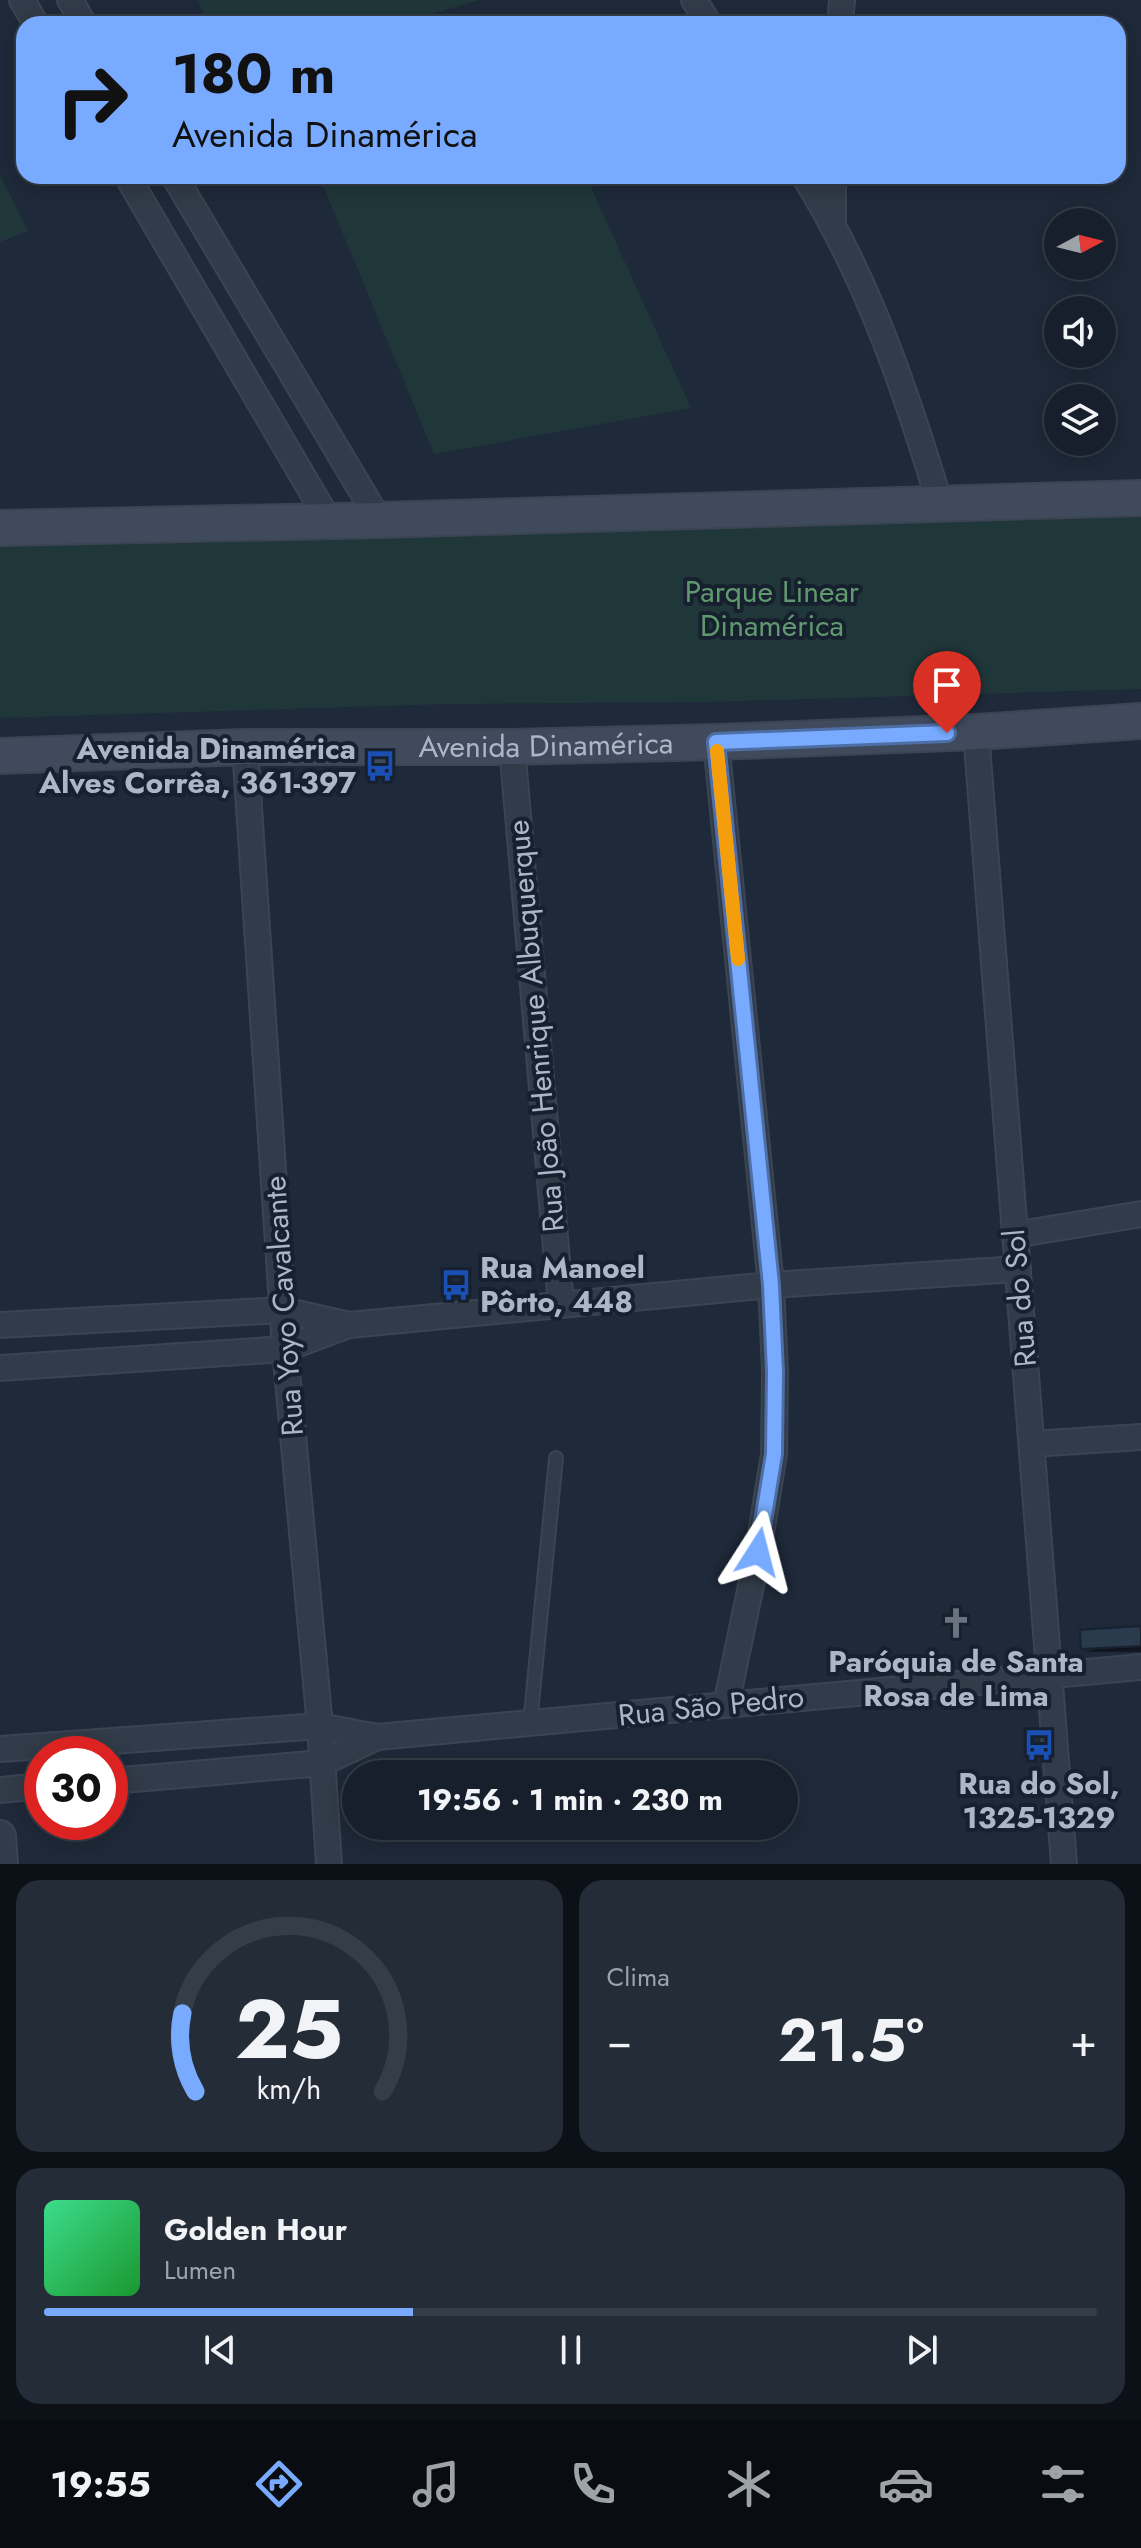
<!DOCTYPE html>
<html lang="pt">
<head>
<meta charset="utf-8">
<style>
  body { margin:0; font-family:Jost,sans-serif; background:#232c37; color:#f1f3f6; height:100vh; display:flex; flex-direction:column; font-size:30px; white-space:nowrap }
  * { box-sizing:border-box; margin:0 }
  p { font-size:26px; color:#9ea2a9 }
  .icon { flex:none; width:44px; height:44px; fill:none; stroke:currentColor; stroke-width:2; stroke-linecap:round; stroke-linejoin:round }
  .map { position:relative; height:1864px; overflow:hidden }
  .panel { display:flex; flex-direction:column; gap:16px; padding:16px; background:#0c1118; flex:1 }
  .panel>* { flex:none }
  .guide { position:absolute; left:16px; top:16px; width:1110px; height:168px; border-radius:24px; box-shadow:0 4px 20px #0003,0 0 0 2px #353d47; background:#78abff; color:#111; overflow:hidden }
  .needle { width:52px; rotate:83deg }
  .tools { position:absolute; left:1044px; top:208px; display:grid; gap:16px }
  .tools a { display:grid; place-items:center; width:72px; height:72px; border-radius:50%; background:#161f2b; box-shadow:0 4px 20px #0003,0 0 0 2px #353d47; font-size:40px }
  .speed { position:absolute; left:24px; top:1736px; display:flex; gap:16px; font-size:40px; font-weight:700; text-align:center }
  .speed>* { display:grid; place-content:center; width:104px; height:104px; border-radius:50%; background:#161f2b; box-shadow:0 4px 20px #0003,0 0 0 2px #353d47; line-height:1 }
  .speed .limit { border:12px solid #d22; background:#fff; color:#111 }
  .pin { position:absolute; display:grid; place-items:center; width:68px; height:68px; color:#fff; margin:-82px -34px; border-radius:50% 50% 50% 0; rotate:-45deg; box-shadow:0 0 8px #0007 }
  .pin .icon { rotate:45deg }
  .me { position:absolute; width:88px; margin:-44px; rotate:9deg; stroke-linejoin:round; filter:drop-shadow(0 0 6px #0008) }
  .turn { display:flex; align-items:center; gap:28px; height:168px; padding:0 24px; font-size:36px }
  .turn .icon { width:104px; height:104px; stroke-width:2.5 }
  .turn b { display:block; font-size:56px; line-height:68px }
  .big { font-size:60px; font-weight:700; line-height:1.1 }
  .panel .widget { flex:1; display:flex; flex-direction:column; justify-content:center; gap:12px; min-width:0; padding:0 28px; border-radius:24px; background:#232c37 }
  .panel .dial { align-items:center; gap:0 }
  .dial svg { height:208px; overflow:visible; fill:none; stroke:#353d47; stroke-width:7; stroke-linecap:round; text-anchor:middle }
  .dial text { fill:#f1f3f6; stroke:none }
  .song { display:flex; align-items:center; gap:24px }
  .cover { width:96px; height:96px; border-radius:12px; background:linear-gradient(135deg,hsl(150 70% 55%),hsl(130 70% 35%)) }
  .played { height:8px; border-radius:4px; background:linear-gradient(90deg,#78abff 35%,#353d47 35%) }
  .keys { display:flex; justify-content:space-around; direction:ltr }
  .heat { display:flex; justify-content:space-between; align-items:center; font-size:44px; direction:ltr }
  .panel .tiles { flex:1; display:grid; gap:16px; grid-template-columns:1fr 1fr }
  .widget:last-child { grid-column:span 2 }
  .trip { position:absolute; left:342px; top:1760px; width:456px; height:80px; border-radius:40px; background:#161f2b; box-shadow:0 4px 20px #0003,0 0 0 2px #353d47; font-weight:700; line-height:80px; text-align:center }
  .tab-bar { display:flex; height:128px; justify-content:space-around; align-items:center; background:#090c11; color:#9ea2a9 }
  .tab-bar .icon { width:56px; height:56px }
  .tab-bar .current { color:#78abff }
  .tab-bar b { font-size:36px; color:#f1f3f6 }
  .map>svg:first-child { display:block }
</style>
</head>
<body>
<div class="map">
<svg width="1141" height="1864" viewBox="0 0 1141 1864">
  <defs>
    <filter id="shadow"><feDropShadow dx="9" dy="5" stdDeviation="4" flood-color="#0009"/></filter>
  </defs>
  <rect width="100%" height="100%" fill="#1e2939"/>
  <path fill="#20373a" d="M198 0H479L399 24H207Z
    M0 175 28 231 0 242Z
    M319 176H586L691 408 434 454Z
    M1141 506V689L708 702 448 704 0 718V537Z"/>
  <path fill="#2c3a4e" stroke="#192230" stroke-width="2" filter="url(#shadow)" d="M1141 1626V1646L1081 1649 1080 1630Z"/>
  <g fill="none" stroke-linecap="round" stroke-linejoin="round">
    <defs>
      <path id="service" d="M530 1724 556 1458"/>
      <path id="minor" d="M22 0 36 24
        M70 0 84 24
        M694 0 709 24
        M840 24 842 0
        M127 176 329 521
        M174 176 379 520
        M804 176C867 276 906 391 940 504
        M833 176V222
        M976 732 1064 1864
        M716 742 771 1285 775 1372 774 1454 758 1552 726 1705
        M245 747 285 1349 320 1726 329 1864
        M512 747 561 1305
        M1014 1235 1141 1214
        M0 1325 283 1310 349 1325
        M0 1368 285 1349 349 1325 771 1285 1018 1269
        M1032 1444 1141 1437
        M0 1749 320 1726 377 1737 1141 1667
        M110 1781 322 1763 377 1737
        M0 1790 42 1786"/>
      <path id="tertiary" d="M0 1836 2 1864"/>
      <g id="secondary">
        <path d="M0 528 379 520 1141 498"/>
        <path id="s1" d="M0 756 245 747H512L716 742 976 732 1141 721"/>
      </g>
    </defs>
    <use href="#service" stroke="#3b4453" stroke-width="16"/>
    <use href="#minor" stroke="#3b4453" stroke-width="28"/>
    <use href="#tertiary" stroke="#3b4453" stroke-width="34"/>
    <use href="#secondary" stroke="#3b4453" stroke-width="38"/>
    <use href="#service" stroke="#323b49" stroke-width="12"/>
    <use href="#minor" stroke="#323b49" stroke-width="24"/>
    <use href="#tertiary" stroke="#323b49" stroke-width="30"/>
    <use href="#secondary" stroke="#3f4a5d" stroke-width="34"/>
  </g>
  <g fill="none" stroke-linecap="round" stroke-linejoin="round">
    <defs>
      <path id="route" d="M758 1552 774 1454 775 1372 771 1285 716 742 947 733"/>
    </defs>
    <use href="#route" stroke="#4e6fa6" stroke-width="20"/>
    <use href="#route" stroke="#78abff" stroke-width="14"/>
    <path stroke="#f59e0b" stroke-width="14" d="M717 751 738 959"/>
  </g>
  <defs>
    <symbol id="bus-bare" viewBox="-9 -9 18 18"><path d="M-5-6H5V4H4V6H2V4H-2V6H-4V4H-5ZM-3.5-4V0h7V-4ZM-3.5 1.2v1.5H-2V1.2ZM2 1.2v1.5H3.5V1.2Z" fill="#1a4fb4" stroke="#17202e" stroke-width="2.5" paint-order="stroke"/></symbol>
    <symbol id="church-bare" viewBox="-9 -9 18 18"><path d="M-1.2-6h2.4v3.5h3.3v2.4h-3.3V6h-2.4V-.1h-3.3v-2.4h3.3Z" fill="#6b7280" stroke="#17202e" stroke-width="2.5" paint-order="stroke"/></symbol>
  </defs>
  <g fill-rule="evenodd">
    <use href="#bus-bare" x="358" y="744" width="44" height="44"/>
    <use href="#bus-bare" x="434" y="1263" width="44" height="44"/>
    <use href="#church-bare" x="934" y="1601" width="44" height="44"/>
    <use href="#bus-bare" x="1017" y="1723" width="44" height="44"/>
  </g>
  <g text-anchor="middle" stroke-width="8" stroke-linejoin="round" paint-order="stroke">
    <g font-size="30" fill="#61996f" stroke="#17202e">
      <text x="772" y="602">Parque Linear<tspan x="772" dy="34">Dinamérica</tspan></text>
    </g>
    <g font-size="30" fill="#acb6c6" stroke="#17202e">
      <text dy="10" stroke="none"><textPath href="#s1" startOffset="546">Avenida Dinamérica</textPath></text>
      <text transform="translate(536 1026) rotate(-95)" y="10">Rua João Henrique Albuquerque</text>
      <text transform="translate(1020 1298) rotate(-95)" y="10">Rua do Sol</text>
      <text transform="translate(284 1306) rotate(-94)" y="10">Rua Yoyo Cavalcante</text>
      <text transform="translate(711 1706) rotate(-6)" y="10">Rua São Pedro</text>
    </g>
    <g font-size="30" font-weight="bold" fill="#acb6c6" stroke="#17202e">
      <text x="356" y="759" text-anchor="end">Avenida Dinamérica<tspan x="356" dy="34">Alves Corrêa, 361-397</tspan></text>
      <text x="480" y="1278" text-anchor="start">Rua Manoel<tspan x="480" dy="34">Pôrto, 448</tspan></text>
      <text x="956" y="1672">Paróquia de Santa<tspan x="956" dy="34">Rosa de Lima</tspan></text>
      <text x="1039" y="1794">Rua do Sol,<tspan x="1039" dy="34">1325-1329</tspan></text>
    </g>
  </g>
</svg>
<div class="tools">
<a><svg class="needle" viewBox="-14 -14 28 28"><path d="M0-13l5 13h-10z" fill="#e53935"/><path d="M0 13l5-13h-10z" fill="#9ea2a9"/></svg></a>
<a><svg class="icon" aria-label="sound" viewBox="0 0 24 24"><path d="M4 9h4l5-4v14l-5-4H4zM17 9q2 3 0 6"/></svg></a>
<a><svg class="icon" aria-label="layers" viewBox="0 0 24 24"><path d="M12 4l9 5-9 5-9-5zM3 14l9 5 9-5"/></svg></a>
</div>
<div class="speed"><div class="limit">30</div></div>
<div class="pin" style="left:947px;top:733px;background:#d93025"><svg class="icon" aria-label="arrive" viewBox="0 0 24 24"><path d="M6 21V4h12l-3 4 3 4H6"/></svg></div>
<svg class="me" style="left:758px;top:1552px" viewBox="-20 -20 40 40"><path d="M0-17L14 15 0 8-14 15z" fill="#78abff" stroke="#fff" stroke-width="4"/></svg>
<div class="trip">19:56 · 1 min · 230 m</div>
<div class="guide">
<div class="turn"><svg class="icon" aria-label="right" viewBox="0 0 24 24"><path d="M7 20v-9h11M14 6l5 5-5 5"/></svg><div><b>180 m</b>Avenida Dinamérica</div></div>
</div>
</div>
<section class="panel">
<div class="tiles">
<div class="widget dial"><svg viewBox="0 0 100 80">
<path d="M14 69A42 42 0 1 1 86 69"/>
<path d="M14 69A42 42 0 0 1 9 39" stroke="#78abff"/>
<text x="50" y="56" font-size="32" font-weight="700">25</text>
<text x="50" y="72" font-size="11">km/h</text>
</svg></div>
<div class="widget"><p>Clima</p>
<div class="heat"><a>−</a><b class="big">21.5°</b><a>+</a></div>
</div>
<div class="widget">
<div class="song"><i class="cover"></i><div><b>Golden Hour</b><p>Lumen</p></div></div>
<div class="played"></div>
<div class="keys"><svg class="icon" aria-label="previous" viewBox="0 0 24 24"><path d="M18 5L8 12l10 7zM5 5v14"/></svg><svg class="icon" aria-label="pause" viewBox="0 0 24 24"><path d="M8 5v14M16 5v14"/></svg><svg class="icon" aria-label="next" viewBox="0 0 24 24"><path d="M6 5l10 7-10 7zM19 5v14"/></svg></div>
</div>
</div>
</section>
<nav class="tab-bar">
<b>19:55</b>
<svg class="icon current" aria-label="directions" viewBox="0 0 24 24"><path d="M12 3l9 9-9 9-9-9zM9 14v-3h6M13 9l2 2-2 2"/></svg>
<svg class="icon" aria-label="music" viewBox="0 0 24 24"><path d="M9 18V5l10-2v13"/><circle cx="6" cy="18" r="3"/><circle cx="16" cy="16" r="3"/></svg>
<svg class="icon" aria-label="phone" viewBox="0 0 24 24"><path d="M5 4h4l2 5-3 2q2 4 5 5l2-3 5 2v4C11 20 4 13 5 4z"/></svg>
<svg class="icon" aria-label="climate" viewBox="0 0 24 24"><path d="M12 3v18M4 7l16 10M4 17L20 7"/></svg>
<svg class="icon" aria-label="car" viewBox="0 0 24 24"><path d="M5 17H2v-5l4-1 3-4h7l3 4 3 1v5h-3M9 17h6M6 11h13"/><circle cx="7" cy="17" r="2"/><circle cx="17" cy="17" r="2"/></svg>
<svg class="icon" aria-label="filters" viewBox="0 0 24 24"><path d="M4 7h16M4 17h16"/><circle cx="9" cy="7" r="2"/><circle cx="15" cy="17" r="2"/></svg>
</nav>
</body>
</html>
